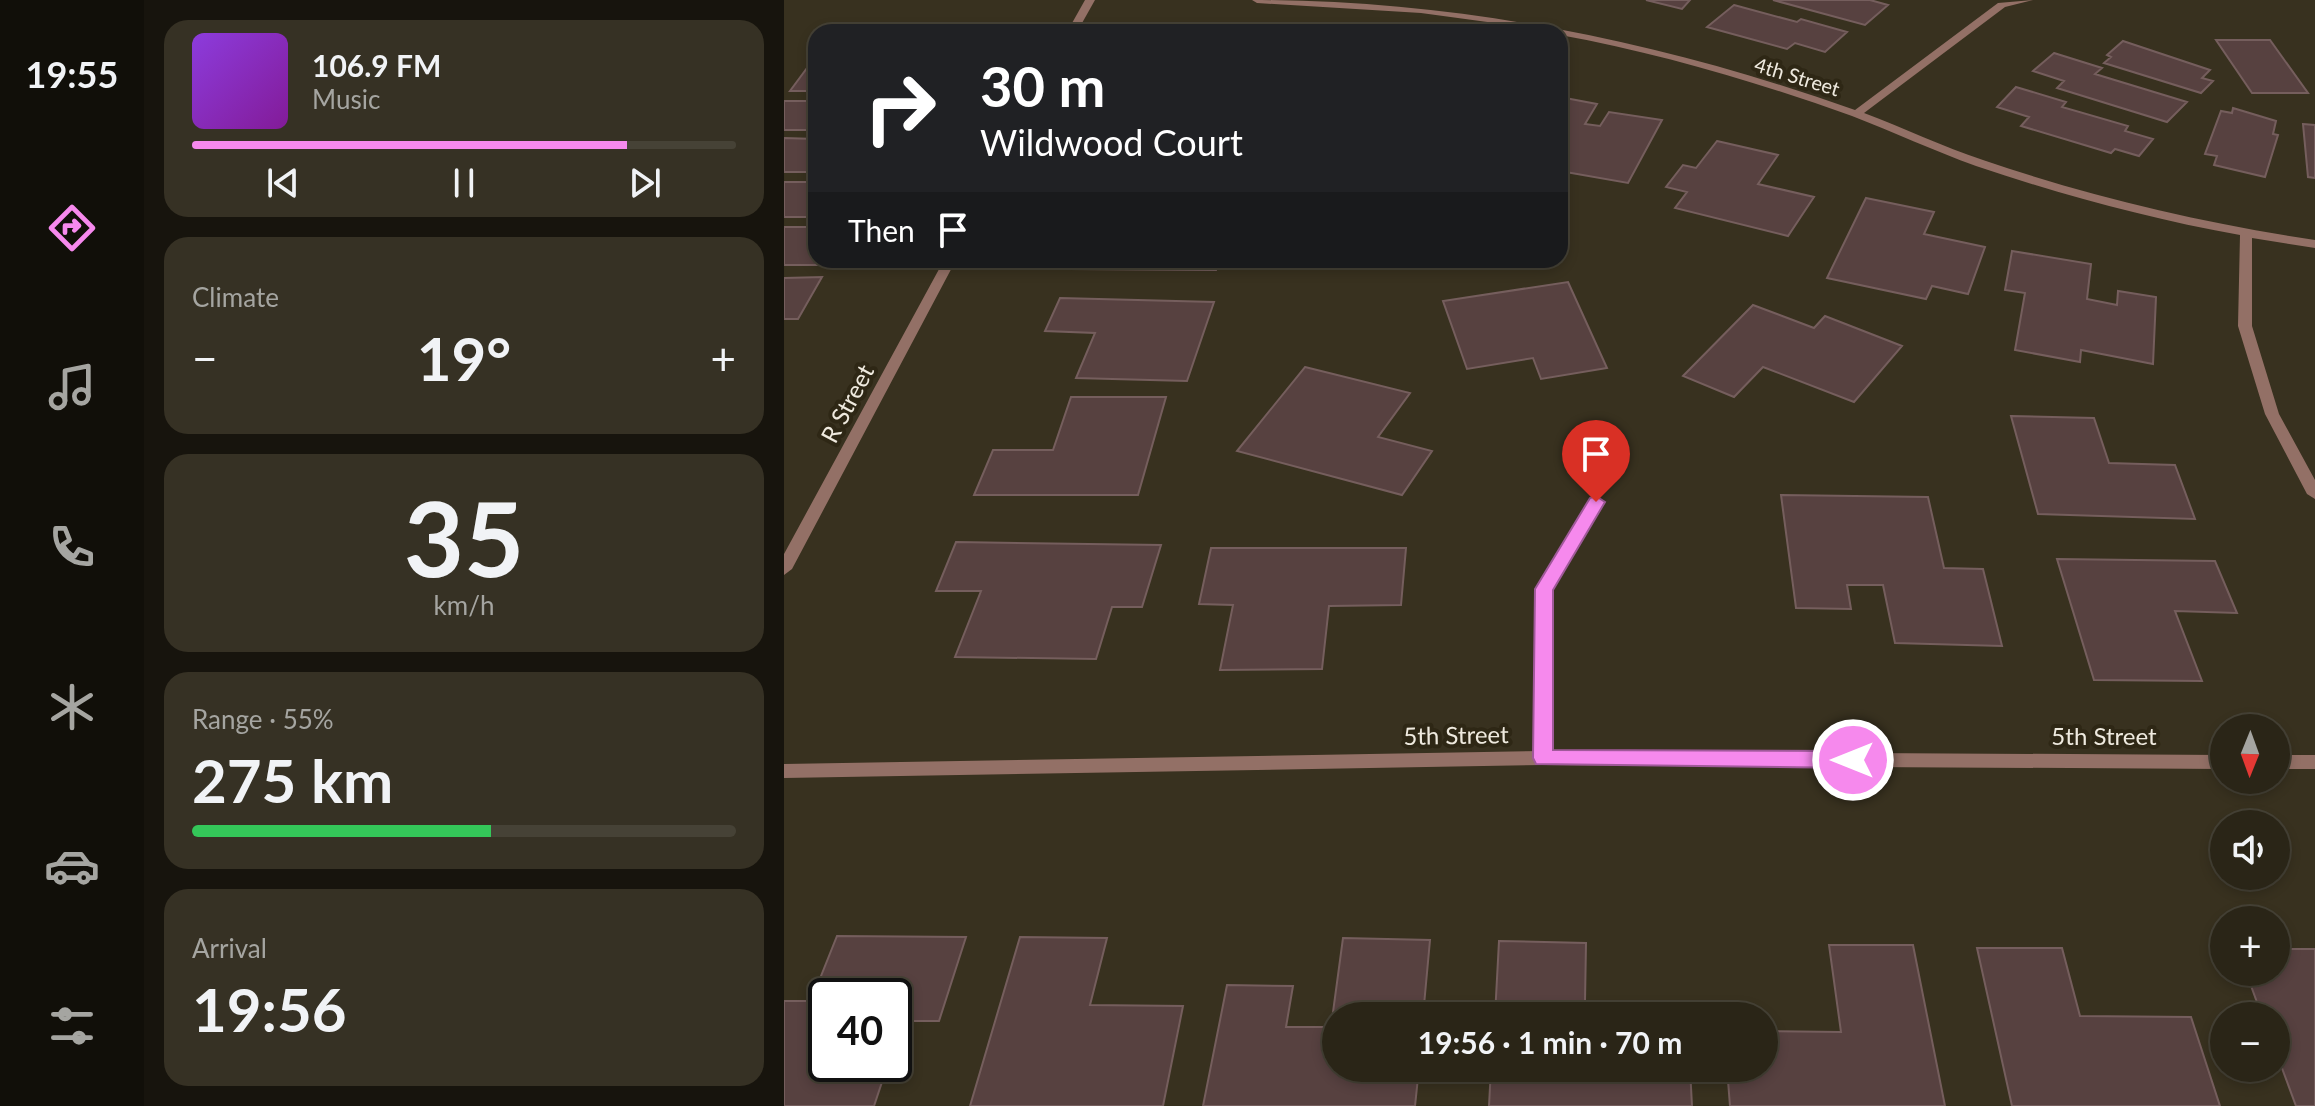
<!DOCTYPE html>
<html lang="en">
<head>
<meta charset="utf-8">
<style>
  body { margin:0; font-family:Lato,sans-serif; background:#363124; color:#f1f3f6; height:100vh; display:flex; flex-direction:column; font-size:30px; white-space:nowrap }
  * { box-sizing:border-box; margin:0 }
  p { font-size:26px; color:#a5a5a1 }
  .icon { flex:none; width:44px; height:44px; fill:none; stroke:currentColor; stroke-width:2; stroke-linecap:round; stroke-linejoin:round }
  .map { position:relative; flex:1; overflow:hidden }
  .sheet { display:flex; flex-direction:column; gap:20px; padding:20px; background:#17140d; width:640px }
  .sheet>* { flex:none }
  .hud { position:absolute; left:24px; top:24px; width:760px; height:244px; border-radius:24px; box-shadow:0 4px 12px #0003,0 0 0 2px #464236; background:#202124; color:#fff; overflow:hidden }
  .needle { width:52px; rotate:181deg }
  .fabs { position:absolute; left:1426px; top:714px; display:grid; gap:16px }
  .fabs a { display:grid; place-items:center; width:80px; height:80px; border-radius:50%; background:#2a2517; box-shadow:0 4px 12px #0003,0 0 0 2px #464236; font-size:40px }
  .speed { position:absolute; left:24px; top:978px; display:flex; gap:16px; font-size:40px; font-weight:700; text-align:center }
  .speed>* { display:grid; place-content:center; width:104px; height:104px; border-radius:50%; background:#2a2517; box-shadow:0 4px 12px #0003,0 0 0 2px #464236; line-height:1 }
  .speed .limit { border:4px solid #111; border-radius:12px; background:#fff; color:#111 }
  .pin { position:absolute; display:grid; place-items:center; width:68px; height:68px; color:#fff; margin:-82px -34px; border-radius:50% 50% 50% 0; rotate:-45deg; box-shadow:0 0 8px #0007 }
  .pin .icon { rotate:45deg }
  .me { position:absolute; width:88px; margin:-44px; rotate:270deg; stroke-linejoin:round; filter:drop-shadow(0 0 6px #0008) }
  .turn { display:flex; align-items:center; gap:28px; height:168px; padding:0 40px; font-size:36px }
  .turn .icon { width:104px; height:104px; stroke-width:2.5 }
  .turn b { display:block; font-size:56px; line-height:68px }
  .then { display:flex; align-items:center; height:76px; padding:0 40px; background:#0003; gap:16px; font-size:30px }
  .big { font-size:60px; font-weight:700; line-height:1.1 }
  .sheet .tile { flex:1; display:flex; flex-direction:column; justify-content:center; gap:12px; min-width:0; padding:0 28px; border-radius:24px; background:#363124 }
  .sheet .dial { align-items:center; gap:0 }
  .dial b { font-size:104px; line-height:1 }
  .song { display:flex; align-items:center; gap:24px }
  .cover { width:96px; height:96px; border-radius:12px; background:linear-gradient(135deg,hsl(270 70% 55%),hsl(290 70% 35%)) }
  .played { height:8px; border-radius:4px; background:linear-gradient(90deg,#f689ed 80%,#464236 80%) }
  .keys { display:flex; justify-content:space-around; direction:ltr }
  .heat { display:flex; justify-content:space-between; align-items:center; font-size:44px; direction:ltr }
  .charge { height:12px; border-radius:6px; background:linear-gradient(90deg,#34c759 55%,#464236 0) }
  .trip { position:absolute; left:538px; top:1002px; width:456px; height:80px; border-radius:40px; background:#2a2517; box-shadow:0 4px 12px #0003,0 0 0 2px #464236; font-weight:700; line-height:80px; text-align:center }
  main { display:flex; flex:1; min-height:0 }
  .tab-bar { display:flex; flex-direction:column; width:144px; justify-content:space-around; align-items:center; background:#110f09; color:#a5a5a1 }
  .tab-bar .icon { width:56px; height:56px }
  .tab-bar .active { color:#f689ed }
  .tab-bar b { font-size:36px; color:#f1f3f6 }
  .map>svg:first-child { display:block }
</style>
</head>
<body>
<main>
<nav class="tab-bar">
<b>19:55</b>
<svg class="icon active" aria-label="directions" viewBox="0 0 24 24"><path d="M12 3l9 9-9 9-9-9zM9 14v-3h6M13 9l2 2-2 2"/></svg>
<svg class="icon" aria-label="music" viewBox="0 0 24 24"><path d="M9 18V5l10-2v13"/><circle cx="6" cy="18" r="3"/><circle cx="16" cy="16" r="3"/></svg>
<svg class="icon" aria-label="phone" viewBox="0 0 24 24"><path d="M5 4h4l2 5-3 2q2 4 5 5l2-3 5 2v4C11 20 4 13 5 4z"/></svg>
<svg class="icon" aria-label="climate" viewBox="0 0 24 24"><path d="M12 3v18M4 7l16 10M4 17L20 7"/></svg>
<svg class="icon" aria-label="car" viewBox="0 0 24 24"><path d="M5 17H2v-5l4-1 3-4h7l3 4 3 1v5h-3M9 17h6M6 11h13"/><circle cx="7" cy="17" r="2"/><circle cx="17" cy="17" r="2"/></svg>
<svg class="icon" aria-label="filters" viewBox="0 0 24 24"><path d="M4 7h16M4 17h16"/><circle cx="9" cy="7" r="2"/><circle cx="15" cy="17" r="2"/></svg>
</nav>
<section class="sheet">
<div class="tile">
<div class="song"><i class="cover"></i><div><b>106.9 FM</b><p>Music</p></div></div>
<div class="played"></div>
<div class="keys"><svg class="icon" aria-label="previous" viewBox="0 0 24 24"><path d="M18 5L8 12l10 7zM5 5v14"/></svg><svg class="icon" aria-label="pause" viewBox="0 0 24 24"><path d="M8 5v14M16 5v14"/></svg><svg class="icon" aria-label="next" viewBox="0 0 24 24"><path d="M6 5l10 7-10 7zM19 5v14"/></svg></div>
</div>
<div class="tile"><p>Climate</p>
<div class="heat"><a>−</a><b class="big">19°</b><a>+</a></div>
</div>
<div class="tile dial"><b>35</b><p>km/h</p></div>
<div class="tile"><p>Range · 55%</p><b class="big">275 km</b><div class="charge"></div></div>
<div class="tile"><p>Arrival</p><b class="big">19:56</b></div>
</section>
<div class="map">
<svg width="1531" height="1106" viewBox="0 0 1531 1106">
  <rect width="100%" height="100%" fill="#38311f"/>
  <path fill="#574140" stroke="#755e5d" stroke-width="2" d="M862 0H906L898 9Z
    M989 0H1086L1104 5 1081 25Z
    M950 5 1013 22 1017 19 1063 32 1041 52 1011 43 1003 49 923 27Z
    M53 29 192 30 50 32Z
    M1432 40H1486L1524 93H1468Z
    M1339 41 1426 70 1418 78 1429 81 1417 93 1320 63 1327 57 1323 55Z
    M1270 53 1318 68 1311 74 1403 102 1383 122 1273 88 1280 81 1249 71Z
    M26 64H32V91H6Z
    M1232 87 1282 102 1278 107 1344 126 1341 131 1369 139 1355 156 1331 149 1327 153 1237 126 1245 117 1213 107Z
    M776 97 813 104 801 124 816 126 825 112 878 120 844 183 776 171 780 164H776Z
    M0 101H32V130H0Z
    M1449 108 1492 121 1489 134 1494 135 1481 177 1430 165 1433 156 1421 154 1437 111 1448 113Z
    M1519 124 1531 125V178L1524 177Z
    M0 138 32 139V172H0Z
    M933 141 994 155 974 184 1030 197 1004 236 891 208 903 192 882 187 899 165 912 168Z
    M0 182H32V217H0Z
    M1082 198 1150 212 1140 234 1201 247 1184 294 1148 286 1142 299 1043 278Z
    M0 227H32V260H50L47 265H0Z
    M1228 251 1307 264 1303 299 1333 305 1334 291 1372 297 1369 364 1297 350 1296 362 1231 350 1241 293 1221 290Z
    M292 260H435L432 270 288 269Z
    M38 277 14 319H0V278Z
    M784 282 823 368 757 379 749 358 683 369 659 301Z
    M276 298 430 302 403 381 292 378 311 333 261 331Z
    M969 305 1030 328 1041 316 1118 346 1070 402 979 367 950 397 899 376Z
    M521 367 626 393 594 437 648 451 618 495 453 451Z
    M287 397H382L354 495H190L209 450H269Z
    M1227 416 1310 418 1325 463 1391 465 1411 519 1254 514Z
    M997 495 1144 497 1160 568 1199 569 1218 646 1111 643 1099 585H1063L1067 609 1012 608Z
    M172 542 377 545 358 607H328L312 659 171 657 197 591H152Z
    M427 548H622L617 605 545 606 538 669 436 670 449 605 415 604Z
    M1273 559 1431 561 1453 613 1391 611 1418 681 1310 680Z
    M53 936 182 937 155 1021H119L110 1048V996H42V1064H104L90 1106H0V1001H27Z
    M236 937 323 938 306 1005 399 1006 379 1106H186Z
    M559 938 646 940 639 1016H552V1068H635L631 1106H419L443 985 509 986 502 1027H547Z
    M715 941 802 943 801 1002 904 1005 905 1016H711Z
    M1045 945H1129L1161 1106H946L943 1068H980V1031L1057 1032Z
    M1193 948H1278L1296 1016 1407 1017 1436 1106H1228Z
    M1492 949H1531V1106H1512L1492 1052V1016H1478L1462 972H1492Z
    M707 1068H906L908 1106H705Z"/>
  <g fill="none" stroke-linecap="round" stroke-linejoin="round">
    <path fill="#937066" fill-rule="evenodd" d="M301 0H311L293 32H283Z
      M468 0C675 0 876 41 1071 110L1214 3 1249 0 1221 7 1080 113C1120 128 1159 147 1199 160 1307 197 1418 223 1531 240V248L1468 238V326L1495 414 1531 480V499L1523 494 1481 414 1454 326 1456 235C1366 219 1278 195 1192 166 1150 151 1110 132 1068 116 973 82 875 53 776 35V32L637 13 473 3Z
      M160 260H172L8 569 0 575V554Z
      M812 497 820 502 768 589V758L765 763 759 765 753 763 750 758 752 589 807 498Z"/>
    <path fill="#937066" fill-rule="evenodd" d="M759 751 1440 755V769L759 765 0 778V764Z
      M1492 755H1531V769H1492Z"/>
  </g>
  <path fill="#f689ed" stroke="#a0599a" stroke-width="2" d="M812 496 821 502 769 590V750L1069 751 1076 754 1079 760 1076 765 1069 768 752 764 749 758 751 589 806 498Z"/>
  <g text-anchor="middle" stroke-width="8" stroke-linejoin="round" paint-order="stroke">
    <g font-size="20" fill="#efeadf" stroke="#2e2715">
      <text transform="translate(1013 77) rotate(17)" y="7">4th Street</text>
    </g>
    <g font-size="24" fill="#efeadf" stroke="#2e2715">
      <text transform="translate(64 404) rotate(-62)" y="8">R Street</text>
      <text transform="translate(672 736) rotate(-1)" y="8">5th Street</text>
      <text x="1320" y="745">5th Street</text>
    </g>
  </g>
</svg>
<div class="fabs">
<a><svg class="needle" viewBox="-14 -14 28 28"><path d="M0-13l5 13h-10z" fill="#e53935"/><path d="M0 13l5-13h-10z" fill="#a5a5a1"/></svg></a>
<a><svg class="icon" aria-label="sound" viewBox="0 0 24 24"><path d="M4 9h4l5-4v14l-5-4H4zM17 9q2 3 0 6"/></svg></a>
<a>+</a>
<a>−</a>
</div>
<div class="speed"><div class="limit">40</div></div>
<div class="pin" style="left:812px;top:502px;background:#d93025"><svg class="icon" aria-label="arrive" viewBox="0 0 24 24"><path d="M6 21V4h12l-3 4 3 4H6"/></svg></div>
<svg class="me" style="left:1069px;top:760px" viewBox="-20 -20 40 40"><circle r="17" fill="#f689ed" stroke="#fff" stroke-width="3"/><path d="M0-11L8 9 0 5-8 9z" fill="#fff"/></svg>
<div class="trip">19:56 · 1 min · 70 m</div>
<div class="hud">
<div class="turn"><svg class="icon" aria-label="right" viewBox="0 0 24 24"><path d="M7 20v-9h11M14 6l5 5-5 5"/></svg><div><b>30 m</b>Wildwood Court</div></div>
<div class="then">Then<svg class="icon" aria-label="arrive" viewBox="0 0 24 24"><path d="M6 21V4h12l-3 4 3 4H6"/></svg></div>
</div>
</div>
</main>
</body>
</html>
